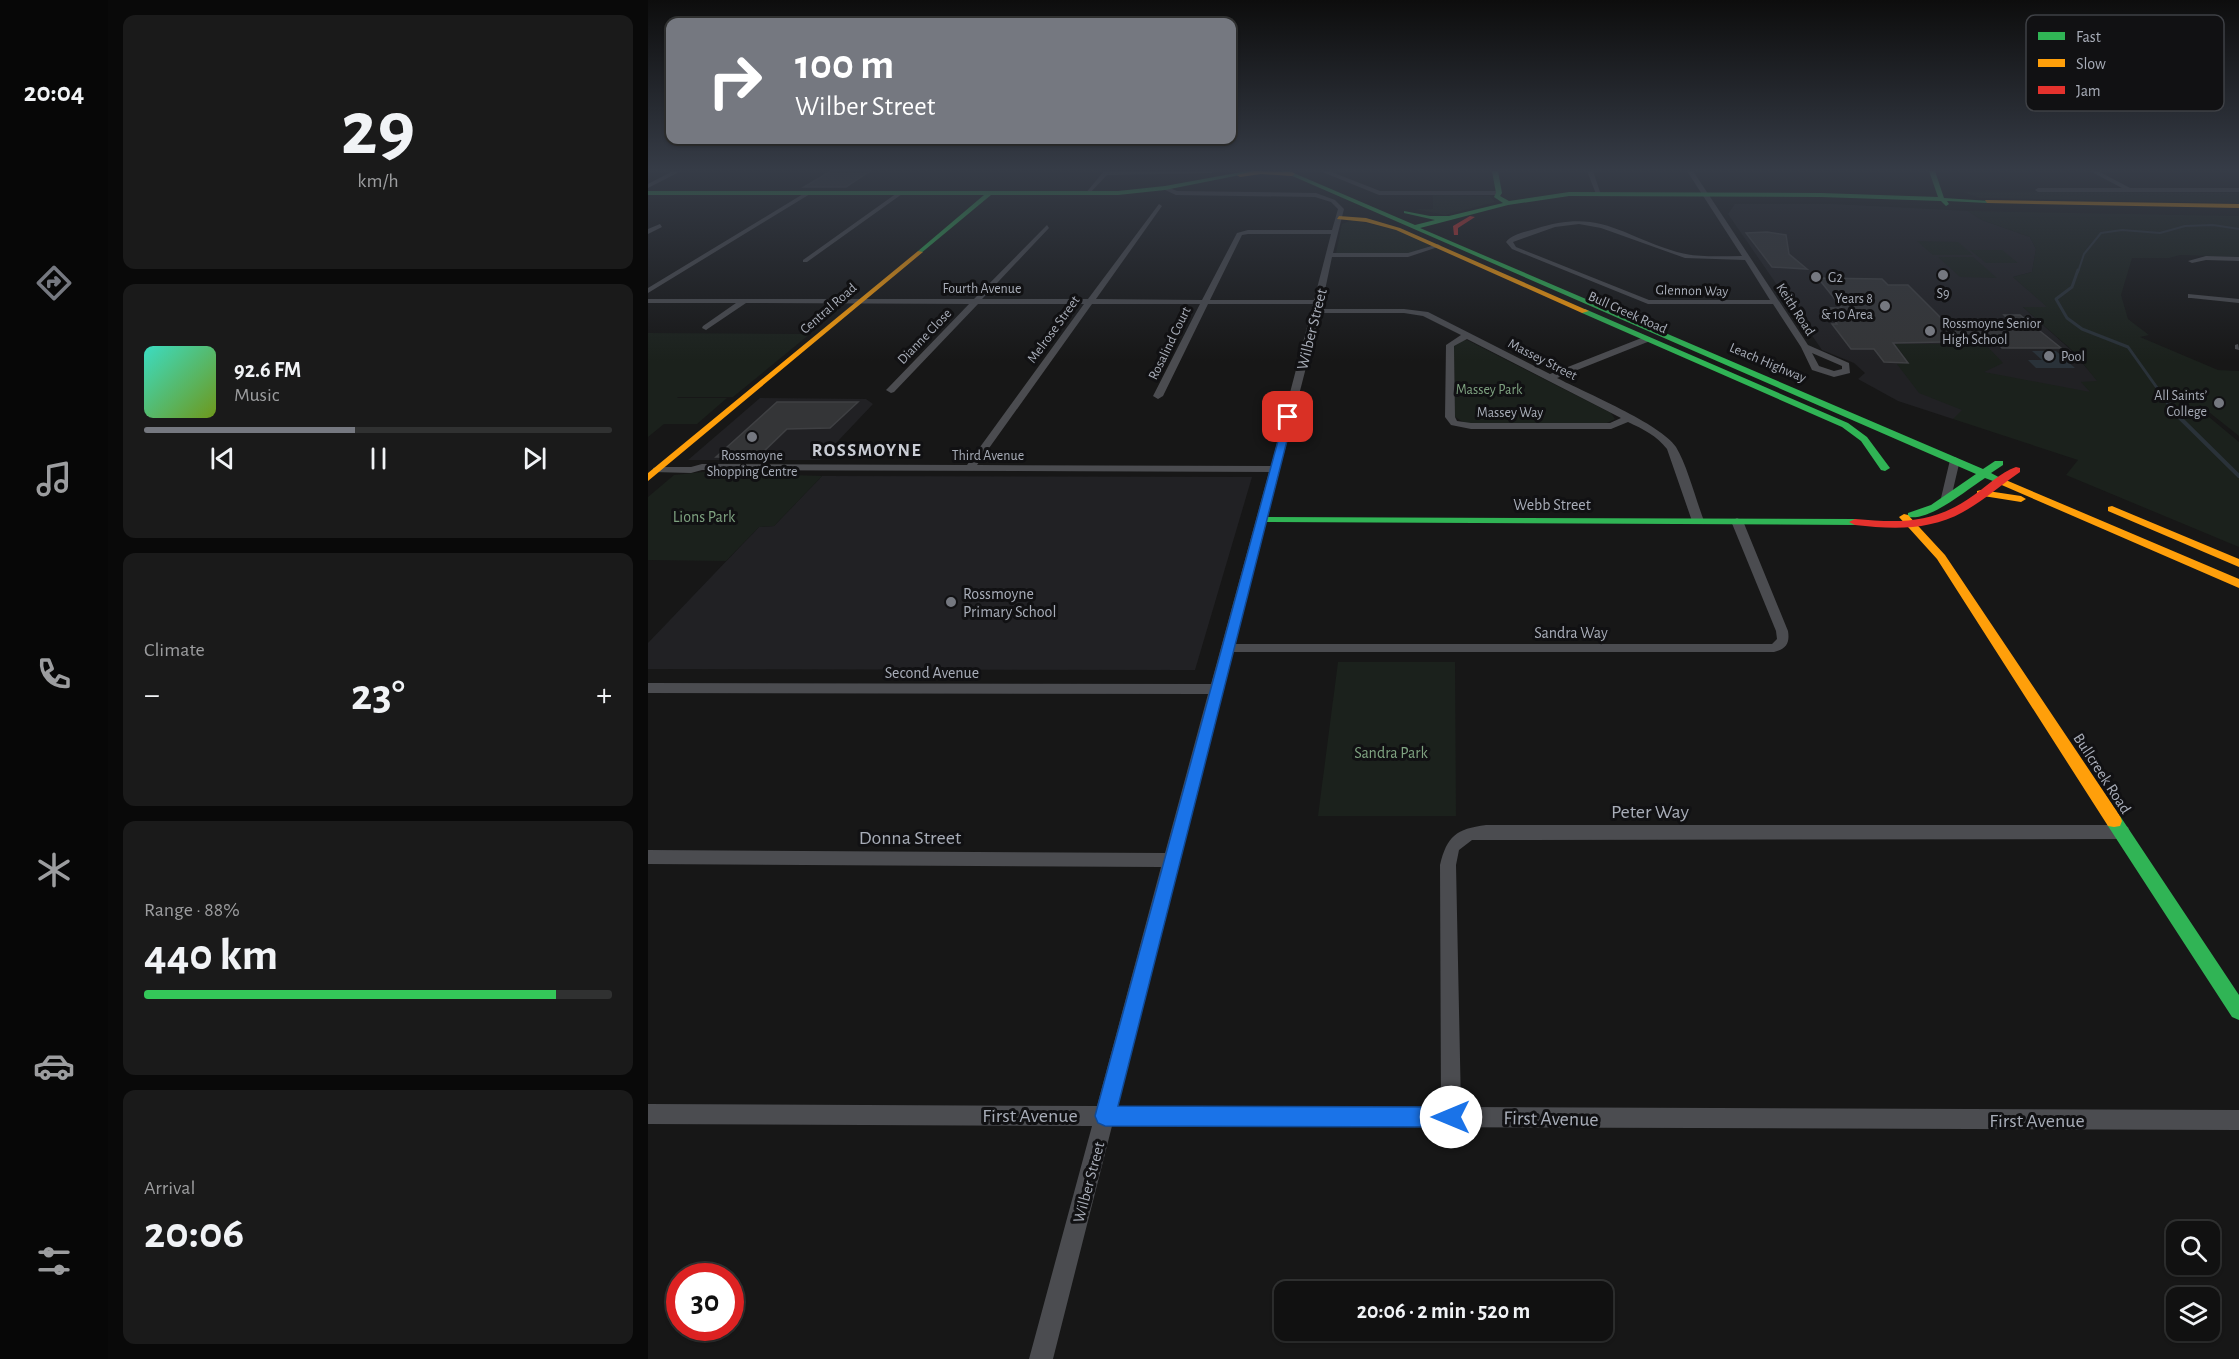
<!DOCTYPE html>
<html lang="en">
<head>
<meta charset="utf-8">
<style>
  body { margin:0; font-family:"Alegreya Sans",sans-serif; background:#1a1a1a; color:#f1f3f6; height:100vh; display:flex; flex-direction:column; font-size:22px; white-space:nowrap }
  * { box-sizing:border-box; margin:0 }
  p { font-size:20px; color:#9c9d9f }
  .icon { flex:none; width:33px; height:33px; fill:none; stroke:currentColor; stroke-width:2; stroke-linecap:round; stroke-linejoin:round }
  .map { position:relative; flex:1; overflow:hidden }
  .panel { display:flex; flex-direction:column; gap:15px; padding:15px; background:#090909; width:540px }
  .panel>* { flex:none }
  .banner { position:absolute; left:18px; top:18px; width:570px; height:126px; border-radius:12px; box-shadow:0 2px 4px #0004,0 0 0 2px #303131; background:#757880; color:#fff; overflow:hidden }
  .controls { position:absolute; left:1518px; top:1221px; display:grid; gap:12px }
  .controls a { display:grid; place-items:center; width:54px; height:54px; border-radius:12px; background:#111; box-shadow:0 2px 4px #0004,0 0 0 2px #303131; font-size:30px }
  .speed { position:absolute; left:18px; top:1263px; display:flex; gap:12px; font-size:30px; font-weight:700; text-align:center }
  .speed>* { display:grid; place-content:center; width:78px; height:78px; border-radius:50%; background:#111; box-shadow:0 2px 4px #0004,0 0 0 2px #303131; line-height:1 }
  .speed .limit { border:9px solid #d22; background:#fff; color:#111 }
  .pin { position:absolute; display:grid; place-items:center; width:51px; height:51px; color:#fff; margin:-26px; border-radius:12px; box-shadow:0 3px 9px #0006 }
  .me { position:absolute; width:66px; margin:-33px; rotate:270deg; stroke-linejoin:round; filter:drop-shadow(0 0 4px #0008) }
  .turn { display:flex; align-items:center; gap:21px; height:126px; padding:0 30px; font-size:27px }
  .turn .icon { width:78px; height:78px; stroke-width:2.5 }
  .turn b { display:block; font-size:42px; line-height:51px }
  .big { font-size:45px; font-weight:700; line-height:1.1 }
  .panel .widget { flex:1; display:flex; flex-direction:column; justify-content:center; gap:9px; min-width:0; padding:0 21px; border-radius:12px; background:#1a1a1a }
  .panel .dial { align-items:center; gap:0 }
  .dial b { font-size:78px; line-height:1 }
  .song { display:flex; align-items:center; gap:18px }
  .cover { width:72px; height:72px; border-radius:9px; background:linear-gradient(135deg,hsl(170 70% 55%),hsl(80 70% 35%)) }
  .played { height:6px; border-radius:3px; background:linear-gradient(90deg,#757880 45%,#303131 45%) }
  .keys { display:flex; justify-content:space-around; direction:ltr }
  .heat { display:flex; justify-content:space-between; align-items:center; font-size:33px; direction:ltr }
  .charge { height:9px; border-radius:4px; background:linear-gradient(90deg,#34c759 88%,#303131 0) }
  .trip { position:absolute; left:626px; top:1281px; width:339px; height:60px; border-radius:12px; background:#111; box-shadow:0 2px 4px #0004,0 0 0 2px #303131; font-weight:700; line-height:60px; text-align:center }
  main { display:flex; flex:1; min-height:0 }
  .dock { display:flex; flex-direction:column; width:108px; justify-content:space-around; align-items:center; background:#070707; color:#9c9d9f }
  .dock .icon { width:42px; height:42px }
  .dock .on { color:#757880 }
  .dock b { font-size:27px; color:#f1f3f6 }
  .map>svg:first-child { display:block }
</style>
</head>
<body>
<main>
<nav class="dock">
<b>20:04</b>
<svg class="icon on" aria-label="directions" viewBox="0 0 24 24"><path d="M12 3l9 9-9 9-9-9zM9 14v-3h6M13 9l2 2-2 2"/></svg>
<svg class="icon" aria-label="music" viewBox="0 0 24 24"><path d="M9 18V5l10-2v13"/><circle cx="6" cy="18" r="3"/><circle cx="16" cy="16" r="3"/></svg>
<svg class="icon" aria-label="phone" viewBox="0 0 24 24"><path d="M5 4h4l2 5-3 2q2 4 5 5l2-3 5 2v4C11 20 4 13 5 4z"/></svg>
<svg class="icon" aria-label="climate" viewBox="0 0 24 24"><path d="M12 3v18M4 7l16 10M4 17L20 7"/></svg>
<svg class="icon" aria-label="car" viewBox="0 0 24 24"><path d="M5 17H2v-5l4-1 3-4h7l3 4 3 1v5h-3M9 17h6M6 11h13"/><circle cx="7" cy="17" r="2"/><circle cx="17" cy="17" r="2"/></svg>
<svg class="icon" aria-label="filters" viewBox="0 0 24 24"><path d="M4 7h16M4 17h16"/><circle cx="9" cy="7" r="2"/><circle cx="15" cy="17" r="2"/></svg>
</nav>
<section class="panel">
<div class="widget dial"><b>29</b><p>km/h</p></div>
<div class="widget">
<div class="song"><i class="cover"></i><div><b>92.6 FM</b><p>Music</p></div></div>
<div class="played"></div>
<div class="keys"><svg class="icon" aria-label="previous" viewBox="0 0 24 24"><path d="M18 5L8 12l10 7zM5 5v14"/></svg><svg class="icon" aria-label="pause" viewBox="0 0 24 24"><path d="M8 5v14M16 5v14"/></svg><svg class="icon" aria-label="next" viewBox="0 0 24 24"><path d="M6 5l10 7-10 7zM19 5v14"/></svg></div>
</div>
<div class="widget"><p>Climate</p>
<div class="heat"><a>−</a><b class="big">23°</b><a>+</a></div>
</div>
<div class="widget"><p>Range · 88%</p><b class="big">440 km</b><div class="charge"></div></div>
<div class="widget"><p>Arrival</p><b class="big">20:06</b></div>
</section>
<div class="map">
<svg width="1591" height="1359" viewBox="0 0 1591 1359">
  <rect width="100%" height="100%" fill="#171717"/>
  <path fill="#212124" d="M1087 204H1185L1320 211 1334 220 1382 237 1388 249 1384 272 1365 277 1400 307H1375L1424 351 1450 381 1466 392 1305 419 1250 401 1210 379 1217 373 1206 363 1174 350 1080 214Z
    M112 398 218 399 225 404 172 460H40Z
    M174 476 604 477 547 670 0 669V643L111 527 126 526Z"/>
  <path fill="#1b211c" d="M1315 192 1591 193V203L1332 198Z
    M785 195 842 196 847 202 797 215 767 209H785Z
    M1320 211 1591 216V257L1532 255 1521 258H1484L1473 295 1480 319 1501 335 1492 337 1570 370 1591 371V436L1552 405 1549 407 1591 442V547L1418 475 1430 460 1305 419 1314 410 1271 393 1249 364 1261 363 1247 344H1337L1355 363 1336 372 1442 392 1433 382 1449 381 1425 351 1375 307H1399L1365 277 1384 272 1388 249 1382 237 1334 220Z
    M705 220 748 230 781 245 780 247 758 254 688 253 694 224Z
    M1269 241 1310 242 1325 255H1285Z
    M1322 250H1354L1370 263H1338Z
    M1290 257H1325L1349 278 1312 277Z
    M0 333 162 334 85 397H30L29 398H79L49 424H16L0 437Z
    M819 340 963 413 967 419 957 424 817 423 807 417 806 345 812 341Z
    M55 472 174 476 126 526 111 527 78 561 0 560V497L26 475Z
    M690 662H807L808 816H670Z"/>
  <path fill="#2a3239" d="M1384 351H1408L1427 368H1388L1380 360H1394Z"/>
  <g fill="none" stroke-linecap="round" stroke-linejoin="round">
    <path stroke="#2a3239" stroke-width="2" d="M1430 272 1436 254 1453 233 1474 230 1512 233 1537 226 1565 225 1591 229"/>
    <path stroke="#2a3239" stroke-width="3" d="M1430 270 1424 287 1408 299 1419 318 1434 329 1480 347 1517 399"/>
    <path stroke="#2a3239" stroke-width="4" d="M1516 397 1527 413 1591 476"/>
  </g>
  <path fill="#343537" stroke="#3f4043" stroke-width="1.5" d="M183 171H222L198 187H156Z
    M1119 232 1138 235 1141 254 1159 269 1124 267 1098 233Z
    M1170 278 1234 279 1240 285H1260L1295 320H1361L1356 315H1372L1413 348H1354L1347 341 1245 343 1260 363 1236 362 1226 349H1203L1184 324H1189L1178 308H1194Z
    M129 402H210L182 428 139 429 110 457H68Z"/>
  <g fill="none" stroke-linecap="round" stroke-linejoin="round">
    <path fill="#4b4c50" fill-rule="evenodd" d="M25 171H33L0 188V184Z
      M456 171H562L565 173 459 175 441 194H437Z
      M672 171H681L732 191H851L854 193 851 195H731Z
      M939 171H945L953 195 948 194Z
      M1039 171H1045L1160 345 1201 363 1202 373 1186 377 1164 370 1153 347 1125 304H1000L864 249 858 242C864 234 877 232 887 229 952 208 971 235 1029 252 1050 258 1073 256 1094 256ZM931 224 953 228 1037 258 1097 260 1122 300H1001L868 247 865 242 907 227ZM1164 353 1194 366V369L1186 371 1171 366Z
      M1442 171H1450L1482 188H1591V192H1390L1387 190 1390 188H1474Z
      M517 186 529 191 668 193 687 200 696 209 685 253H760L790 244 793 246 760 257H684L673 309H756L780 312 902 374 996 337H1002V341L909 378C936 392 1013 424 1028 447 1039 465 1048 500 1056 521L1050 524 1044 521 1019 449C1009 436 995 429 980 422L963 429H823L803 425 797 417 798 345 813 335 775 316 756 313H672L587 644H1124L1129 639 1128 631 1083 521 1089 518 1095 521 1140 631C1142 643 1138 649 1126 652H584L469 1106 793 1107 792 865C799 836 808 829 838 825H1474L1480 827 1482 832 1480 837 1474 839 824 840 811 850 808 865 813 1107 1591 1110V1130L464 1126 405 1359H381L444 1126 0 1124V1104L449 1106 513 867 0 864V850L517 853 560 694 0 693V683L563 684 621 472 54 470 43 473 5 472V468L9 467H43L54 464 319 465 436 304H330L246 392 243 393 238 390 240 388 321 304 98 303 58 330 54 328 55 326 88 303H0V299H326L399 225 401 228 334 299H440L511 204 514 206 448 299 554 300 589 233 600 230H684L690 209 683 202 667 197 528 195 515 189ZM600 234H683L666 300H562L594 235ZM444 304H552L505 396 510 399 515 396 560 304H665L623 466 329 465ZM819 339 973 418 962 423H823L809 421 807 417 806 346Z
      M160 191 162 194 0 293V288Z
      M249 193 254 194 159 262H155V260Z
      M12 224 14 227 0 234V229Z
      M1558 256 1591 257V261L1558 260 1544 263 1540 261Z
      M1540 294 1591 299V303L1543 298H1540Z
      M1590 344 1591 350 1587 349V345Z
      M1307 457 1312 460 1303 498 1298 501 1294 500 1293 498 1302 460Z"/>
    <path fill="#30b455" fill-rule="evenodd" d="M599 171H612L517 190 470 195H343L272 254 270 251 336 195H0V191H470L517 186Z
      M633 171H641L767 225 787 220 756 213V211L782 216H801L855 203 846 197 848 193 844 171H850L854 193 852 196 861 201 921 192 1173 193 1290 197 1281 171H1287L1296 198 1342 201 1339 203 1299 201 1301 204 1298 206 1293 201 1173 197 921 196 860 205 772 228 1335 469 1347 461H1355V465L1343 473 1358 481 1353 484 1337 478C1318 490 1283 521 1260 517V513L1283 505 1328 474Z
      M937 309 1200 423 1219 437 1242 468 1237 471 1233 470 1213 441 1194 427 934 313V309Z
      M613 517 1207 519 1213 522 1207 525 609 522V518Z
      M1466 815 1472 816 1591 995V1020L1584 1017 1460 826 1458 821 1460 816Z"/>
    <path fill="#ff9f0a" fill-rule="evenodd" d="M606 171 644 172 647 174 644 176 613 174 592 177 589 175Z
      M1337 200 1591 204V208L1339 203Z
      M691 216 718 218 752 228 941 311 934 313 748 230 718 222 689 219Z
      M270 251 275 252 0 481V473Z
      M1353 478 1591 579V588L1349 483 1348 481Z
      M1333 490 1373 496 1378 499 1373 502 1329 495V491Z
      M1464 506 1591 559V567L1460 511V507Z
      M1256 514 1260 515 1297 555 1472 816 1474 821 1472 826 1466 827 1460 826 1289 559 1251 517Z"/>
    <path fill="#e5322d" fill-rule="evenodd" d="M822 216 827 217 810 228V235H806L805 226Z
      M1368 467 1372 468V472C1353 485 1335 501 1315 512 1281 531 1244 529 1207 525L1201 522 1207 519C1254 523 1286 524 1326 495 1339 486 1353 472 1368 467Z"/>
  </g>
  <linearGradient id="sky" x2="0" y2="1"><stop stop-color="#0d0d0d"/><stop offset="0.47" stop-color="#363c47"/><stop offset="1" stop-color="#363c47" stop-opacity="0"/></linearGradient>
  <rect width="1591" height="361" fill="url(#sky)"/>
  <path fill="#1a73e8" stroke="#114b97" stroke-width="1.5" d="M637 415 645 417 470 1106 803 1107 810 1110 813 1117 810 1124 803 1127 457 1126 450 1123 447 1116Z"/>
  <g fill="#757880" stroke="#111113" stroke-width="2">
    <circle cx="1295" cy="275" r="6"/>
    <circle cx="1168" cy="277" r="6"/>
    <circle cx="1237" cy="306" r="6"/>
    <circle cx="1282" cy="331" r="6"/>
    <circle cx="1401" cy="356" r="6"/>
    <circle cx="1571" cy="403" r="6"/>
    <circle cx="104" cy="437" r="6"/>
    <circle cx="303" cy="602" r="6"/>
  </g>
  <g text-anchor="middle" stroke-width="6" stroke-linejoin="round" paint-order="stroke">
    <g font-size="14" fill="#a8adb8" stroke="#111113" text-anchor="start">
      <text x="1180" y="282">G2</text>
      <text x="1295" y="298" text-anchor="middle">S9</text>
      <text x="1225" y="303" text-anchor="end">Years 8<tspan x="1225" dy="16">&amp; 10 Area</tspan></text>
      <text x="1294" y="328">Rossmoyne Senior<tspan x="1294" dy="16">High School</tspan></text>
      <text x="1413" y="361">Pool</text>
      <text x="1559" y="400" text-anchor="end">All Saints’<tspan x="1559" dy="16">College</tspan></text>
      <text x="104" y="460" text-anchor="middle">Rossmoyne<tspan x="104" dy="16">Shopping Centre</tspan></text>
    </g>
    <g font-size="14" fill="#a8adb8" stroke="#111113">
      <text x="334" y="293">Fourth Avenue</text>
      <text transform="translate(1044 290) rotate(1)" y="5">Glennon Way</text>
      <text transform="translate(180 308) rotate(-41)" y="5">Central Road</text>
      <text transform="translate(1148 309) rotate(57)" y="5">Keith Road</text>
      <text transform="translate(980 312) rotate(24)" y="5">Bull Creek Road</text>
      <text transform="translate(405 329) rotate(-54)" y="5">Melrose Street</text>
      <text transform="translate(276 336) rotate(-46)" y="5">Dianne Close</text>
      <text transform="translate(521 343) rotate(-64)" y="5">Rosalind Court</text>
      <text transform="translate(895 359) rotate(27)" y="5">Massey Street</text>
      <text transform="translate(1120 362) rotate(23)" y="5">Leach Highway</text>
      <text x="862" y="417">Massey Way</text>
      <text x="340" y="460">Third Avenue</text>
    </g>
    <g font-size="14" fill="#7fa381" stroke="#111113">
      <text x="841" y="394">Massey Park</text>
    </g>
    <g font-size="16" fill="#a8adb8" stroke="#111113">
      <text transform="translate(663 329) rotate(-76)" y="6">Wilber Street</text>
      <text x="904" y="510">Webb Street</text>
      <text x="923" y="638">Sandra Way</text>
      <text x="284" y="678">Second Avenue</text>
      <text transform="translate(1455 773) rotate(57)" y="6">Bullcreek Road</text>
      <text transform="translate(440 1182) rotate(-75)" y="6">Wilber Street</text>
    </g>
    <g font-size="16" fill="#7fa381" stroke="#111113">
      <text x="56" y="522">Lions Park</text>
      <text x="743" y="758">Sandra Park</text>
    </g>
    <g font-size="16" fill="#a8adb8" stroke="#111113" text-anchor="start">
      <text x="315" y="599">Rossmoyne<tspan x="315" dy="18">Primary School</tspan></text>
    </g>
    <g font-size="18" font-weight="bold" letter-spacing="1.5" fill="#c9ccd4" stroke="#111113">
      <text x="219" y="456">ROSSMOYNE</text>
    </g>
    <g font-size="20" fill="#a8adb8" stroke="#111113">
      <text x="1002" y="818">Peter Way</text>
      <text x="262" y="844">Donna Street</text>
      <text x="382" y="1122">First Avenue</text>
      <text transform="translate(903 1118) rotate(1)" y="7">First Avenue</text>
      <text x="1389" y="1127">First Avenue</text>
    </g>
  </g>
  <rect x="1378" y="15" width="198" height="96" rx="9" fill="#111113" stroke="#3e4045" stroke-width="1.5"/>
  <rect x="1390" y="32" width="27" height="8" fill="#30b455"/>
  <rect x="1390" y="59" width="27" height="8" fill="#ff9f0a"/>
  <rect x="1390" y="86" width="27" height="8" fill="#e5322d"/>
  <g font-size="16" fill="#a8adb8">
    <text x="1428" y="42">Fast</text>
    <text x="1428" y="69">Slow</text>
    <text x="1428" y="96">Jam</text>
  </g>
</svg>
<div class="controls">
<a><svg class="icon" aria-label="search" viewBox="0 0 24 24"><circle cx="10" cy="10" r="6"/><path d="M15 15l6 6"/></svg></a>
<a><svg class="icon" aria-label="layers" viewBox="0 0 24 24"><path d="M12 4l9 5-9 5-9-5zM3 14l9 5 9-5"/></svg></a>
</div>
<div class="speed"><div class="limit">30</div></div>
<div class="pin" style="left:640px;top:417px;background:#d93025"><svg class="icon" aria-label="arrive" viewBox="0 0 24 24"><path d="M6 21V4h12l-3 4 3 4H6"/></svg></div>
<svg class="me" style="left:803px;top:1117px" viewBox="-20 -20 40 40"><circle r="19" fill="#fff"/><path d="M0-13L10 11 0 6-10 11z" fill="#1a73e8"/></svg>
<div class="trip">20:06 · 2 min · 520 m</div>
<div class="banner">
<div class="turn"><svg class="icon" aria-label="right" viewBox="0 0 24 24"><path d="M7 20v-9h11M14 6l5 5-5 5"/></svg><div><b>100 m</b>Wilber Street</div></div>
</div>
</div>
</main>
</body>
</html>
